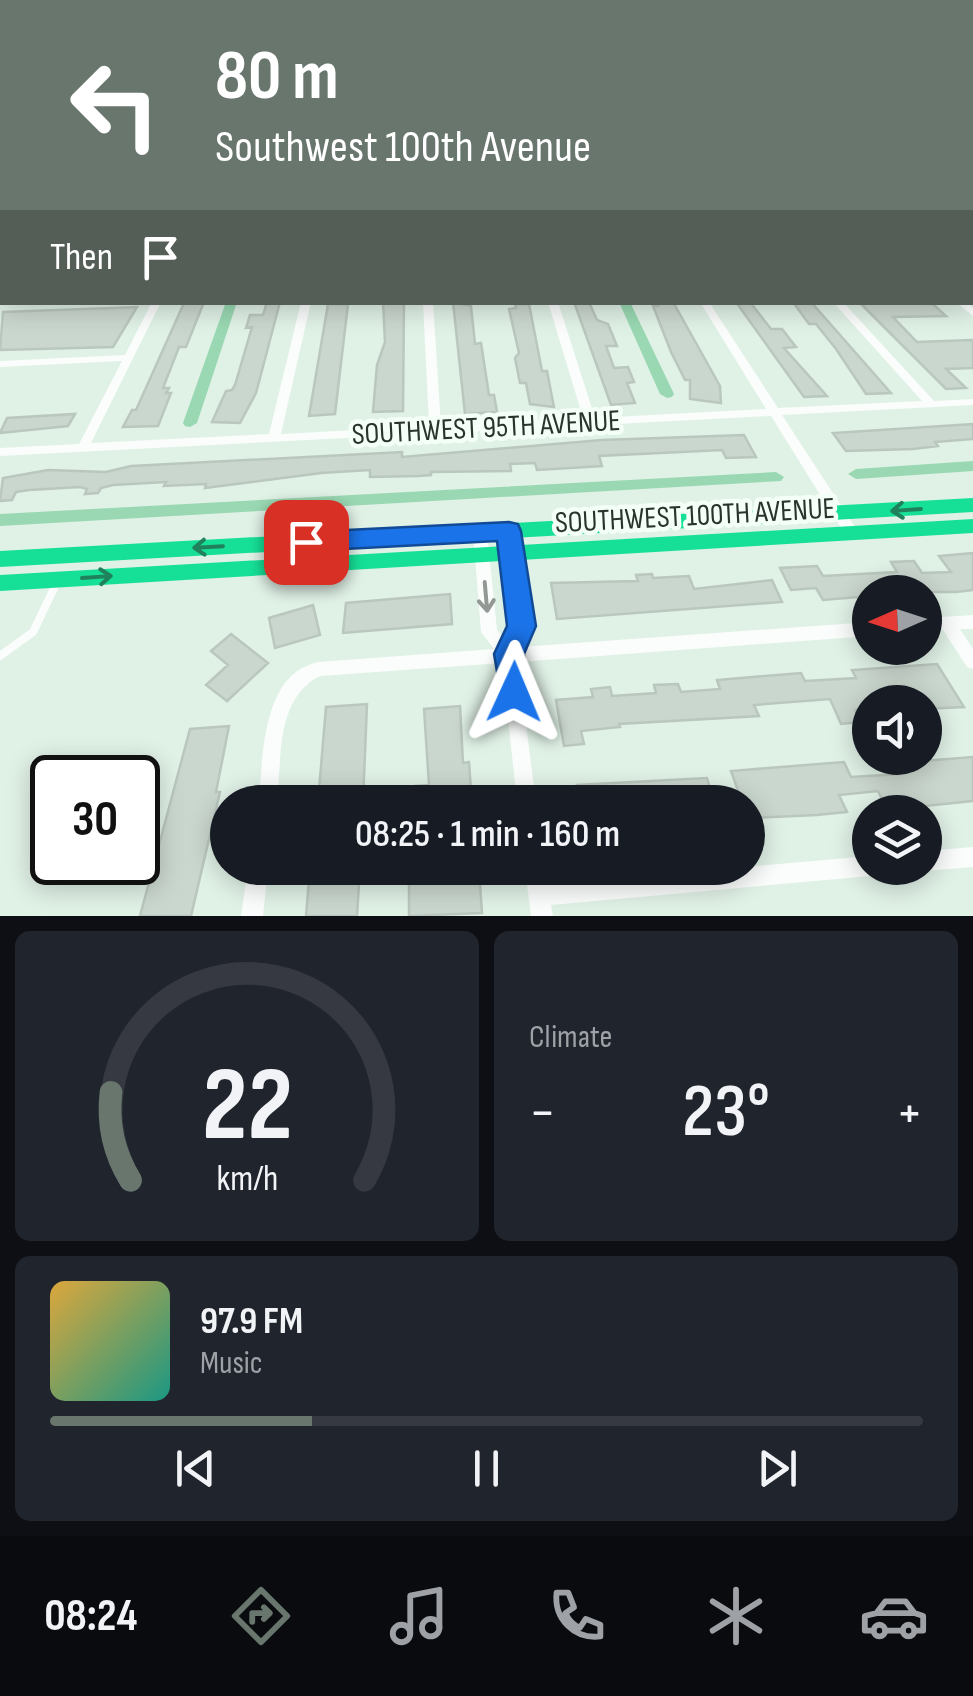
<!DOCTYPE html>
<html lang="en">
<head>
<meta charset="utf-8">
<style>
  body { margin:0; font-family:"Sofia Sans Condensed",sans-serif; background:#20242c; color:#f1f3f6; height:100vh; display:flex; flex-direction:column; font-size:38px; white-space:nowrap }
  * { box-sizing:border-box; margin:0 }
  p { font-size:32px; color:#9ea1a6 }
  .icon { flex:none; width:55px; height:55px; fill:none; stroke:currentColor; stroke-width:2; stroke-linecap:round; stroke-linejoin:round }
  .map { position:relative; height:916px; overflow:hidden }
  .details { display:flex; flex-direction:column; gap:15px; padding:15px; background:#0d0f14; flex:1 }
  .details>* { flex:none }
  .top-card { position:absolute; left:0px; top:0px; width:975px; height:305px; box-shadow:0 5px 25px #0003; background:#69766d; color:#fff; overflow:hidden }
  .needle { width:65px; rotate:267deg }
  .controls { position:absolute; left:852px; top:575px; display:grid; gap:20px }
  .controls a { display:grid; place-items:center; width:90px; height:90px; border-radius:50%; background:#171b24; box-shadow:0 5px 25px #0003; font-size:50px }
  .speed { position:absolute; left:30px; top:755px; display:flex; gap:20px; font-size:50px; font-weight:700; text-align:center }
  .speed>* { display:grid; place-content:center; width:130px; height:130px; border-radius:50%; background:#171b24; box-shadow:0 5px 25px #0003; line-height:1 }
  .speed .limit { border:5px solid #111; border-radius:15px; background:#fff; color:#111 }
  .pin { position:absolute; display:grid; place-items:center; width:85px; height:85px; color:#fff; margin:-42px; border-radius:20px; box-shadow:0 5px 15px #0006 }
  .me { position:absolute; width:110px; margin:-55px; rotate:1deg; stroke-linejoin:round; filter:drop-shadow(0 0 8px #0008) }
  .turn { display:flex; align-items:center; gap:35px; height:210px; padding:0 50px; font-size:45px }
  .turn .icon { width:130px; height:130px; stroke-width:2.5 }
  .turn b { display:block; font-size:70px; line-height:85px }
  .then { display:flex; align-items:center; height:95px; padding:0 50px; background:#0003; gap:20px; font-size:38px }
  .big { font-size:75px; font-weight:600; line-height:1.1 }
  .details .card { flex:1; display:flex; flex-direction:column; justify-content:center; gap:15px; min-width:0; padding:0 35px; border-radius:15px; background:#20242c }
  .details .dial { align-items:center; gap:0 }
  .dial svg { height:260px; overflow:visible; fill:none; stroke:#363941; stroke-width:7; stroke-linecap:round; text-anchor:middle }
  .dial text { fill:#f1f3f6; stroke:none }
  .song { display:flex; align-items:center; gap:30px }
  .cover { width:120px; height:120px; border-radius:15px; background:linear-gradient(135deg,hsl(40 70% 55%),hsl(170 70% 35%)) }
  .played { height:10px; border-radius:5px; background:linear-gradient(90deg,#69766d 30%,#363941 30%) }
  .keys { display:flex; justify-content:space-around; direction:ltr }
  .heat { display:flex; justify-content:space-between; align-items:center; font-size:55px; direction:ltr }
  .details .tiles { flex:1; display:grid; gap:15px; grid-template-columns:1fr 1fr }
  .card:last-child { grid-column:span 2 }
  .trip { position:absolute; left:210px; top:785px; width:555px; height:100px; border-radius:50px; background:#171b24; box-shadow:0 5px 25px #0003; font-weight:600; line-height:100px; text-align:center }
  .menu { display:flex; height:160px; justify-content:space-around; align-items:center; background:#090b0e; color:#9ea1a6 }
  .menu .icon { width:70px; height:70px }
  .menu .on { color:#69766d }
  .menu b { font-size:45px; color:#f1f3f6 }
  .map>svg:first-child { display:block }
</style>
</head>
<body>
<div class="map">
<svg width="973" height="916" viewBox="0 0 973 916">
  <rect width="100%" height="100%" fill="#e0f1e6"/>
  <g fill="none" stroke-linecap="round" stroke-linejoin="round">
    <path fill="#99d8b2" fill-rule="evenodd" d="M972 184H973V190L972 189Z
      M226 302H237L197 423 190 427 185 426 183 423Z
      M619 302H630L674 394 672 397 667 398 660 394Z
      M973 461V471L856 479 848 474 856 469Z
      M776 472 784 477 781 481 0 526V514Z"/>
  </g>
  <path fill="#cad7ce" stroke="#bac7be" stroke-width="2.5" d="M204 302 186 347H179L163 388H169L166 393H171L158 426 123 427 132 410H136L184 303Z
    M267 302H280L256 393 240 423 212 422 226 391 232 390 235 385 252 327 246 328 250 315H263Z
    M383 302H404L403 411 373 412 377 365 385 342Z
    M453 302 471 306 475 344 481 343 489 395H494L497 412 465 414Z
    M574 302H589L597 320 608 324 617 346H606L614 368 628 367 634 382 627 383 635 403 611 405Z
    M657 302H673L720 386 721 403 690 399V380H685L671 352 653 306H658Z
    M736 302H750L771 329H782L796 347 784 348 827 396 804 397Z
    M793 302H811L891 393 866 394 836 349 816 324H809Z
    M859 302 933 304 946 316 893 317 917 342 973 340V368L946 369 966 388 946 389Z
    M328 304H348L335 414 309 416Z
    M515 304H529L542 371H547L554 407 530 404 526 383H520L515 358 519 353 509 309 516 308Z
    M137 307 113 347 0 350 3 312Z
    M75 414 68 426 0 433 7 418Z
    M973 424V439L935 442 938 446 913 449 846 451 833 433Z
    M744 435 756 457 726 458 722 450 599 456 602 466 537 470 535 463 510 464 511 471 431 472V475L418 476 370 477V470L321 473 205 488 206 484 164 486 166 482 113 485 101 488 98 493 85 494 87 489 80 487 29 490 16 492 12 500 0 501 3 478 48 470 106 472 131 466 402 452V457L602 440Z
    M973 553V590L956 592H870V596L823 600 816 588 791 590 780 568 817 566 823 576 897 572 891 562 914 561 922 573 951 572 939 556Z
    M652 574 653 578 689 576 694 589 772 580 782 602 557 619 551 583 638 581 636 575Z
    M450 594 452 624 343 633 346 603Z
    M313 605 320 635 275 648 269 618Z
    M231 634 268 663 227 701 206 685 228 665 211 651Z
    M937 664 964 707 925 709V702H870V708L855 710 861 722 841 724 830 699 754 705 759 716 619 724 620 727 581 731 584 744 564 746 556 700 593 697 591 689 610 687 612 696 656 693 654 685 678 684 681 692 720 689 717 680 801 673 805 681 856 678 852 670Z
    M367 704 363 802H318L326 707Z
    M460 706 463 763 469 762 471 790 461 791 462 802H415V786L429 785 424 709Z
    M229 726 216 792H220L191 916H140L190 729Z
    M973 757V801L887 810 878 791 839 795 847 812 817 815 748 818V802H742L731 771 844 762 851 777 900 774 891 758H920L922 761Z
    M707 778 714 802H580L577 785Z
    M310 868H360L357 916H306Z
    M409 868H479L482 913 409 916Z"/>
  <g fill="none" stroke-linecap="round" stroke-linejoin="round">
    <path stroke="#fafdfb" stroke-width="8" d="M0 656 33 632 58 580"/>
    <path fill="#fafdfb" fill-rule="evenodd" d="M0 193H2V197H0Z
      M972 224H973V229H972Z
      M0 249 2 250V254L0 255Z
      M0 295H2V301H0Z
      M152 302H161L91 443 269 434 301 302H311L281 434 429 426 423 302H433L441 426 583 418 548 302H558L595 418 766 409 700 302H709L778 408 922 401 833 302H843L934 401 973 399V405L782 415 857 530 859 534 857 538H847L771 416 0 456V448L79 444 122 361 0 367V361L125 355Z
      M956 302H966L973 308V316Z
      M509 526 514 527 516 531 529 626 520 647 870 622V636L518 662 536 802H517L502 663 320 676C275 699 282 759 277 802H259C262 765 262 697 296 672 302 667 311 664 318 662L494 649 481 632 473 532 475 528H485L487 532 497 630 507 641 513 626 502 531 504 527Z
      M973 615V629H960L973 649V669L967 667 943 630 925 632V618Z
      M973 847V867L925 871 917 868H925V851Z
      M870 856V868H880L877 873 870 876 551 905 553 916H531L525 868H545L548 884Z
      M248 868H268L263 916H241Z"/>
    <path fill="#16e098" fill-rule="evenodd" d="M973 498V512L0 567V551Z
      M973 519V533L0 591V575Z"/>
  </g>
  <defs><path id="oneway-shaft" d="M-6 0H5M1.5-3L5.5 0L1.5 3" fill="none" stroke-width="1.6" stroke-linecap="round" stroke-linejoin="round" transform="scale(2.5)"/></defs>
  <g stroke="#20815d">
    <use href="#oneway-shaft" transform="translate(906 510) rotate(176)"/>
    <use href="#oneway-shaft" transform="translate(208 547) rotate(177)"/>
    <use href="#oneway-shaft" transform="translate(97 577) rotate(-4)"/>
  </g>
  <use stroke="#929894" href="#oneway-shaft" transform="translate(486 597) rotate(85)"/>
  <linearGradient id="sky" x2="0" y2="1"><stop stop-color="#88c2d2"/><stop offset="0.57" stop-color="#f1f9f4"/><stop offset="1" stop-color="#f1f9f4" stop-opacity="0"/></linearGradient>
  <rect width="973" height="295" fill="url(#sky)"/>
  <path fill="#1a73e8" stroke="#114b97" stroke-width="2.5" d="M509 522 518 524 521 531 536 626 524 654 529 692 525 701 514 706 502 701 494 654 507 626 497 541 306 551 297 548 294 542 297 535 306 532Z"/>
  <g text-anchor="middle" stroke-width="9" stroke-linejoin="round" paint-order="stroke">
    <g font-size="30" fill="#29342c" stroke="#f4fff7">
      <text transform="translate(486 427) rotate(-3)" y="10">SOUTHWEST 95TH AVENUE</text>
      <text transform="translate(695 515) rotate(-3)" y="10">SOUTHWEST 100TH AVENUE</text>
    </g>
  </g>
</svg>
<div class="controls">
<a><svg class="needle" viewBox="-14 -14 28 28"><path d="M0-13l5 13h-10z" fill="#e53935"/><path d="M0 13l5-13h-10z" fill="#9ea1a6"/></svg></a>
<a><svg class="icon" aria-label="sound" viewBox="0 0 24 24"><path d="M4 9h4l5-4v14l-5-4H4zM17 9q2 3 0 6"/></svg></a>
<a><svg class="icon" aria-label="layers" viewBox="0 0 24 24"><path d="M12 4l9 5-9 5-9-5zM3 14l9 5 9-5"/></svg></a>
</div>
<div class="speed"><div class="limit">30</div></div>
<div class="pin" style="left:306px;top:542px;background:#d93025"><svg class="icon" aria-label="arrive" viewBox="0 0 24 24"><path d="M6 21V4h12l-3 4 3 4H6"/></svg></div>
<svg class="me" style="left:514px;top:692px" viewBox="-20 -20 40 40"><path d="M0-17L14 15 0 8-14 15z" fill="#1a73e8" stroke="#fff" stroke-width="4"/></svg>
<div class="trip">08:25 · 1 min · 160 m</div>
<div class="top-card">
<div class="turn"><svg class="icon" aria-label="left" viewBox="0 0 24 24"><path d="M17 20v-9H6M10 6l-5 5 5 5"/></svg><div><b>80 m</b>Southwest 100th Avenue</div></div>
<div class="then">Then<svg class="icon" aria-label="arrive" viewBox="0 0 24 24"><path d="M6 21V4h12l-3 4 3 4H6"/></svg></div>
</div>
</div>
<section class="details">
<div class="tiles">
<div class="card dial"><svg viewBox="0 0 100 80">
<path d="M14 69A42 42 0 1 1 86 69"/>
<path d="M14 69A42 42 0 0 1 8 42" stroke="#69766d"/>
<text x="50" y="56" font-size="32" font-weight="700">22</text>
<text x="50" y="72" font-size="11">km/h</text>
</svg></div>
<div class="card"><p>Climate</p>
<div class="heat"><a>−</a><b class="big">23°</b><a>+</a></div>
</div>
<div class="card">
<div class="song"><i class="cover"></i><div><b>97.9 FM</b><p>Music</p></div></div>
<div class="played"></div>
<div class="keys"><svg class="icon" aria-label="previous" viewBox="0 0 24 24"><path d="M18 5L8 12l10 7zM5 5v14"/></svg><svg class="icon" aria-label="pause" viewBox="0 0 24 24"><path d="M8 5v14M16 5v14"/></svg><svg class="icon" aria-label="next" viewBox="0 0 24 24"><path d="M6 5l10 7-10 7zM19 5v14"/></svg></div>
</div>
</div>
</section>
<nav class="menu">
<b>08:24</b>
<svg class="icon on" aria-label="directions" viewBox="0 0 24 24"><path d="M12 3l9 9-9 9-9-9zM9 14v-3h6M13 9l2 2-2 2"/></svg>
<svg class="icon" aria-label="music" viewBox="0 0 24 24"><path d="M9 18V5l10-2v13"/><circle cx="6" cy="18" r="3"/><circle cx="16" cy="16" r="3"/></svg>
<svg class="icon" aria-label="phone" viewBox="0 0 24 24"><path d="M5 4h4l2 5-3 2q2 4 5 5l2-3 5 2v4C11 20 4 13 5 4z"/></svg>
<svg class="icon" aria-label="climate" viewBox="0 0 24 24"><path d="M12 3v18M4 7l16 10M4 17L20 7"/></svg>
<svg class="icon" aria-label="car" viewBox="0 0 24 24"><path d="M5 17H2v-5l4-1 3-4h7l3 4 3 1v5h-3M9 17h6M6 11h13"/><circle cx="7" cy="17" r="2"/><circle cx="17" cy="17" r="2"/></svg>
</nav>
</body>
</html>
